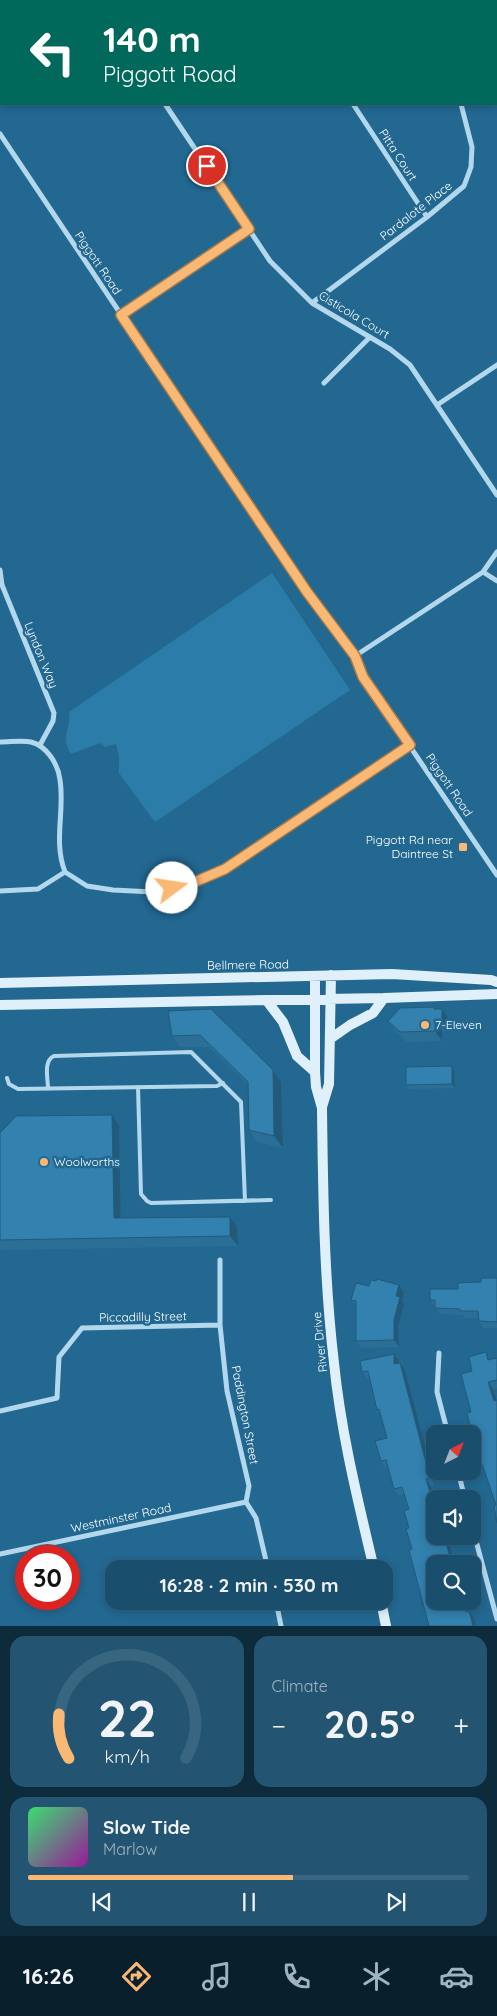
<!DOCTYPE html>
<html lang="en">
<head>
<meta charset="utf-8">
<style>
  body { margin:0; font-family:Quicksand,sans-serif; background:#235572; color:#f1f3f6; height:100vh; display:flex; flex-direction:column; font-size:19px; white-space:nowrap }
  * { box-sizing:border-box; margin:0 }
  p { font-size:16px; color:#9fb4c2 }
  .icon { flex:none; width:28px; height:28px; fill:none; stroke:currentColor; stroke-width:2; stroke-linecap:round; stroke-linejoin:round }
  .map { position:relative; height:1626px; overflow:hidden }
  .side { display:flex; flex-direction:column; gap:10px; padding:10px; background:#0e2b3c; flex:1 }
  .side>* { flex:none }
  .top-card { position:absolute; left:0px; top:0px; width:498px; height:105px; box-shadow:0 2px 8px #0003,0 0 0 1px #386580; background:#00695c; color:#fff; overflow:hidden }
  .needle { width:32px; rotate:42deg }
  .buttons { position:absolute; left:426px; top:1425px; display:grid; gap:10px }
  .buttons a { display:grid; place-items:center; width:55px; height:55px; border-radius:10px; background:#1a4e6d; box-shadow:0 2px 8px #0003,0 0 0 1px #386580; font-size:25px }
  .speed { position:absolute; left:15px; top:1545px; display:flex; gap:10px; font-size:25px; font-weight:700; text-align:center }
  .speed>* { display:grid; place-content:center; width:65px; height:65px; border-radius:50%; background:#1a4e6d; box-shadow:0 2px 8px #0003,0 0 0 1px #386580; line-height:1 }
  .speed .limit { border:8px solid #d22; background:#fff; color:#111 }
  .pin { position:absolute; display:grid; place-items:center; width:42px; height:42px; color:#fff; margin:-21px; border:2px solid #fff; border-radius:50%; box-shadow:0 1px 5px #0007 }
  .me { position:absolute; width:55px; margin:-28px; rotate:76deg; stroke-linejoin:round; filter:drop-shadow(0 0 4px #0008) }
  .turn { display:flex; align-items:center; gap:18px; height:105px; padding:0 20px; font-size:22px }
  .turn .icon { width:65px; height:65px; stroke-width:2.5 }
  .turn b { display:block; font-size:35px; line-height:42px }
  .big { font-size:38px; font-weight:800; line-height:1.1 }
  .side .widget { flex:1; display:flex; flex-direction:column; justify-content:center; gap:8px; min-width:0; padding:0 18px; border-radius:15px; background:#235572 }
  .side .dial { align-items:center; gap:0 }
  .dial svg { height:130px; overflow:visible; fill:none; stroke:#386580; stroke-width:7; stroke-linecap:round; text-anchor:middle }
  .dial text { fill:#f1f3f6; stroke:none }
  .song { display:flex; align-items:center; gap:15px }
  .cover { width:60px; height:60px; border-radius:8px; background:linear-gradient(135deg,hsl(140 70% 55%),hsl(300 70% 35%)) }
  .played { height:5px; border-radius:2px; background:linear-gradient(90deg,#f9b975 60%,#386580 60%) }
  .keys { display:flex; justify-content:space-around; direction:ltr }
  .heat { display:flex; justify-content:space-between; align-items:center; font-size:28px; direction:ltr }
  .side .tiles { flex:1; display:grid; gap:10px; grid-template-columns:1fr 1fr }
  .widget:last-child { grid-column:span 2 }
  .trip { position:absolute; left:105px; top:1560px; width:288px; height:50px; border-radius:15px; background:#1a4e6d; box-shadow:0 2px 8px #0003,0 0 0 1px #386580; font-weight:800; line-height:50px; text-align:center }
  .tabs { display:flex; height:80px; justify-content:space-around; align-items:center; background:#0a1f2c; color:#9fb4c2 }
  .tabs .icon { width:35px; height:35px }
  .tabs .current { color:#f9b975 }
  .tabs b { font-size:22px; color:#f1f3f6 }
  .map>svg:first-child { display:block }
</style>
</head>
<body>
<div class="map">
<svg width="497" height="1626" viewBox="0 0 497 1626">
  <rect width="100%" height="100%" fill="#226891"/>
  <path fill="#2c7ca9" d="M272 573 350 690 155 822 119 773V756L116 744 105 747 100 743 71 754C59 733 72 730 69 712Z"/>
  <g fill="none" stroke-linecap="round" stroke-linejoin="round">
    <path stroke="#b3d8ed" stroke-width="4" d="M7 1078 9 1084 18 1089 217 1086 223 1083
      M138 1087 141 1194 147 1201 151 1203 271 1200
      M48 1089C48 1078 43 1061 54 1056L191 1052 241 1102 245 1201"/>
    <path stroke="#b3d8ed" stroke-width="5" d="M95 0 96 1
      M171 1 172 0
      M487 1 488 0
      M165 104 270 261 312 303 390 349 410 365 497 495
      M353 104 427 217
      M0 134 307 592 355 656 363 677 497 875
      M312 303 427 217 464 186 471 167 472 147 461 104
      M121 315 249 229
      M324 383 370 337
      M437 405 497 365
      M0 570 2 585 54 713 53 721 40 745
      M483 572 497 581
      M355 656 483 572 497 552
      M0 742C10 742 22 740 31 742 47 746 58 764 60 780 65 811 53 841 65 872L87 886 113 890 153 892 191 884 225 869 409 745
      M0 891 38 889 65 872
      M220 1260V1325L227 1391 249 1486 246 1502 256 1518 268 1569
      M439 1353 437 1392 448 1434
      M0 1411 57 1398 59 1357 82 1328 220 1325
      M458 1471 465 1499
      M472 1526 497 1619
      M0 1554 246 1502
      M276 1601 281 1626"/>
    <path stroke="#dff0fa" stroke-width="10" d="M315 976V1072L316 1087 322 1108C323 1193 324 1279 334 1363 341 1433 358 1501 374 1569
      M0 983 392 974 491 980 497 982
      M267 1001 283 1022 297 1056 315 1072
      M0 1005 384 998 497 994
      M330 1039 350 1025 373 1013 384 998
      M322 1107 329 1084 331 975
      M381 1601 386 1626"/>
  </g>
  <path fill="#2b6f96" d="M436 1009H442L449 1019V1031H442V1041L407 1042 395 1031 388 1021Z
    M168 1011 273 1070 281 1082 283 1148 257 1142 249 1130 248 1085 209 1047H180L172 1036Z
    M452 1066 454 1070 455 1088 409 1089 406 1085Z
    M119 1125 121 1218 237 1227 238 1246 0 1250V1133Z
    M497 1278V1328H483L479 1321V1318H465L463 1315 440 1314 430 1300 458 1289 481 1282Z
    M376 1281 399 1285 404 1292 402 1300 404 1304 398 1327 399 1347 361 1348 356 1341V1306L351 1300Z
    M394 1354 399 1361V1363H400L405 1370 435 1484 431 1486 435 1536H447L455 1564H435V1601H466L468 1611 474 1618 429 1626 412 1549 409 1528V1509L404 1494 399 1496 394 1489 388 1467 385 1468 381 1461 387 1438 381 1416 377 1410 370 1378 367 1379 362 1372Z
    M497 1358V1388L493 1389 497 1400 496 1505 473 1431 470 1426 472 1371Z"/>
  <path fill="#235a7a" d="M442 1009 449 1019V1031L442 1021Z
    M435 1021 442 1031V1041L435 1031Z
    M452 1066 454 1070 455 1088 452 1084Z
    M273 1070 281 1082 283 1148 274 1136Z
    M112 1115 119 1125 121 1228 114 1218Z
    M230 1217 237 1227 238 1246 230 1236Z
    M399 1285 404 1292 402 1300 404 1304 398 1327 399 1347 394 1340V1320L396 1296Z
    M394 1354 399 1361V1371L394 1364Z
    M400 1363 405 1370 435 1484 430 1478Z
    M488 1382 493 1389 497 1401H494Z
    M426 1479 431 1486 435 1501V1507L433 1503Z
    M444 1536H447L455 1564H452Z
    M463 1601H466L471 1619 466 1612Z
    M469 1611 474 1618 476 1626H473Z"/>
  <path fill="#3281ae" stroke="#235a7a" d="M434 1007V1009H442V1021H435V1031L400 1032 388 1021 400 1008Z
    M211 1009 273 1070 274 1136 249 1130 248 1082 200 1035 172 1036 168 1011Z
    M452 1066V1084L406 1085V1067Z
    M112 1115 114 1218 230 1217V1236L0 1240V1133L16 1116Z
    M481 1278H497V1322L479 1321 478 1311H460V1309L435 1308V1300H430V1289H458V1283L481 1282Z
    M377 1279 399 1285 396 1296 400 1297 394 1320V1340L356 1341V1301L351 1300 356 1283 369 1286 371 1280 376 1281Z
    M486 1352 488 1360 497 1358V1380L488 1382 494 1401 497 1400V1523L494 1506 496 1505 482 1464 472 1426H470L467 1413 471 1412 461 1374 472 1371 469 1357Z
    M394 1354V1364L400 1363 430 1478 426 1479 433 1503H435V1536H444L452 1564H435V1601H463L466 1612 469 1611 473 1626H427H429L409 1550 412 1549 406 1529 409 1528 404 1511 409 1509 402 1487 394 1489 386 1460 381 1461 375 1441 387 1438 379 1409 377 1410 368 1371 362 1372 360 1361Z"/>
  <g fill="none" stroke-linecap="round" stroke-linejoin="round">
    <defs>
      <path id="route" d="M172 888 190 884 225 869 410 745 363 677 355 656 307 592 121 315 249 229 207 166"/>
    </defs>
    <use href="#route" stroke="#a2784c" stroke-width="12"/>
    <use href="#route" stroke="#f9b975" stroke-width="9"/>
  </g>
  <g fill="#f9b975" stroke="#226891" stroke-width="2">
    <rect x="458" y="842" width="10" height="10" rx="2.5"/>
    <circle cx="425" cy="1025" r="5"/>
    <circle cx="44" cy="1162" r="5"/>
  </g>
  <g text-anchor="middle" stroke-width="5" stroke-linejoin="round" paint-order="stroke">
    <g font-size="12" fill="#fff" stroke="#226891">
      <text transform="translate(398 155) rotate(57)" y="4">Pitta Court</text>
      <text transform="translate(416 211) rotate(-38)" y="4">Pardalote Place</text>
      <text transform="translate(98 263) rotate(56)" y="4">Piggott Road</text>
      <text transform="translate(354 315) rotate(31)" y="4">Cisticola Court</text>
      <text transform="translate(41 655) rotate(68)" y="4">Lyndon Way</text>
      <text transform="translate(449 785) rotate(56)" y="4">Piggott Road</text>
      <text transform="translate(248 965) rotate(-1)" y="4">Bellmere Road</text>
      <text transform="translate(143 1317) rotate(-1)" y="4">Piccadilly Street</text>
      <text transform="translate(320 1342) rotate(-96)" y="4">River Drive</text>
      <text transform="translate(245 1415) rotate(79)" y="4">Paddington Street</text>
      <text transform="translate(121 1518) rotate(-12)" y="4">Westminster Road</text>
    </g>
    <g font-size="12" fill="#fff" stroke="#226891" text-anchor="start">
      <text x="453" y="844" text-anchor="end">Piggott Rd near<tspan x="453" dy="14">Daintree St</tspan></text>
      <text x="435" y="1029">7-Eleven</text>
      <text x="54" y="1166">Woolworths</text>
    </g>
  </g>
</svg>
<div class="buttons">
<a><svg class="needle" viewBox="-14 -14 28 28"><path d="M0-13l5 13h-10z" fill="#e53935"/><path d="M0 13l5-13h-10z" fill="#9fb4c2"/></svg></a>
<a><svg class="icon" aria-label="sound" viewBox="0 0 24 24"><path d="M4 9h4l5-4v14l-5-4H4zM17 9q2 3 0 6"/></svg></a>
<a><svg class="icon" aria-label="search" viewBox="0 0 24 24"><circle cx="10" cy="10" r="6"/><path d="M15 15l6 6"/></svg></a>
</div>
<div class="speed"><div class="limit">30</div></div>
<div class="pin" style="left:207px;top:166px;background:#d93025"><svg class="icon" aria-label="arrive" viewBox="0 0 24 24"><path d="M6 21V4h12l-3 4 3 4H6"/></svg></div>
<svg class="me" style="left:172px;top:888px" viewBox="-20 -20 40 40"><circle r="19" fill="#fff"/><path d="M0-13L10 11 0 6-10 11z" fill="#f9b975"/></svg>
<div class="trip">16:28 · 2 min · 530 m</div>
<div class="top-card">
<div class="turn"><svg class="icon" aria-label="left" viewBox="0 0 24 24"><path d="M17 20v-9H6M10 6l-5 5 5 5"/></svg><div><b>140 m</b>Piggott Road</div></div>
</div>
</div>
<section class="side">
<div class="tiles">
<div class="widget dial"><svg viewBox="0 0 100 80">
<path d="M14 69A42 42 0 1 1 86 69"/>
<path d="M14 69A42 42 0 0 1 8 42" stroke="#f9b975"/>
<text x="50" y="56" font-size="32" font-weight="700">22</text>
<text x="50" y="72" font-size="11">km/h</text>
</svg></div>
<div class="widget"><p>Climate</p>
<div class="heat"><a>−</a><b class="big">20.5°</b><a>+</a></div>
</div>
<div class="widget">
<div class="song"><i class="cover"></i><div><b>Slow Tide</b><p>Marlow</p></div></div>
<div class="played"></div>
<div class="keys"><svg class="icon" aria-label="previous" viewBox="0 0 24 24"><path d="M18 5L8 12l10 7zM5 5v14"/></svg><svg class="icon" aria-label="pause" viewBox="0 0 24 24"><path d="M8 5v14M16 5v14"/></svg><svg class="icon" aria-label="next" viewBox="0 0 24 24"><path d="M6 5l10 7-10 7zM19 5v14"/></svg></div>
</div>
</div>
</section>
<nav class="tabs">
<b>16:26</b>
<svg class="icon current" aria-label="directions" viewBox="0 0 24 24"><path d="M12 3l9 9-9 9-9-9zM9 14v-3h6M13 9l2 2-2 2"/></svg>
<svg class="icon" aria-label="music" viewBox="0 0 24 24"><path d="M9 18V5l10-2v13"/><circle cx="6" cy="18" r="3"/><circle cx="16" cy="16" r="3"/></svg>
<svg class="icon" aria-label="phone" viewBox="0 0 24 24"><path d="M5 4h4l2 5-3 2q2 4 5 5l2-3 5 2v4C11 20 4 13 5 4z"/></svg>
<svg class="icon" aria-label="climate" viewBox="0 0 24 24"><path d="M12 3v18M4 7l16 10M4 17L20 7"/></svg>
<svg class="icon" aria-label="car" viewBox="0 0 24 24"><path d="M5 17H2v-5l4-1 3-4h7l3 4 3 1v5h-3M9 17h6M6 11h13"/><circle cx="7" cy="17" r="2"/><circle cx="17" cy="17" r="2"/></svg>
</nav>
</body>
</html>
